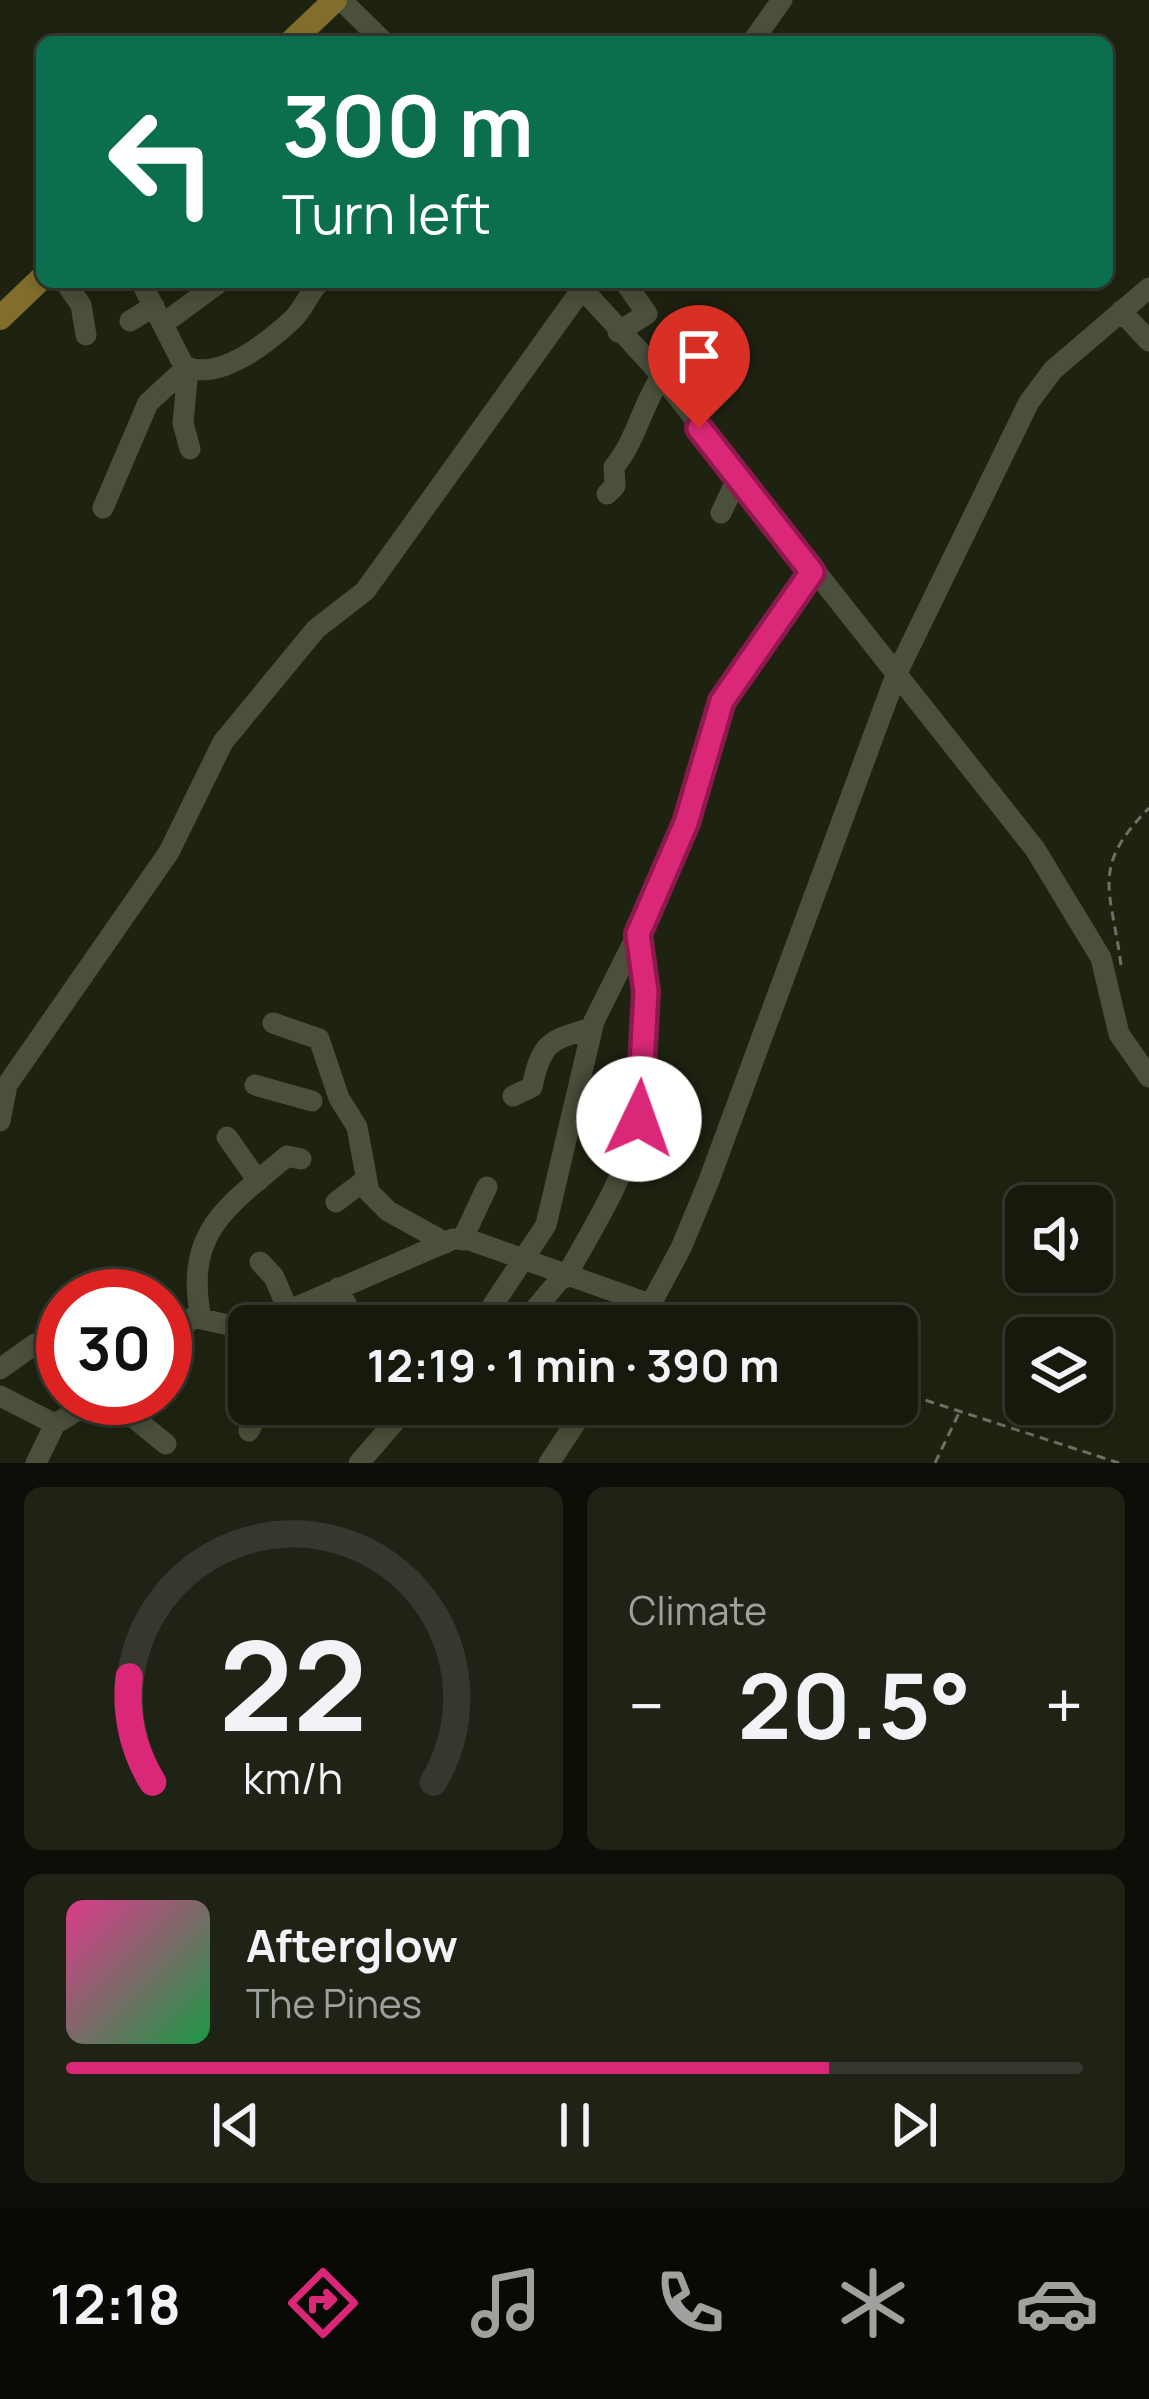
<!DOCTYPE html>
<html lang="en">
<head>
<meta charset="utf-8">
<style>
  body { margin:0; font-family:Manrope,sans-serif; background:#1f2316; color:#f1f3f6; height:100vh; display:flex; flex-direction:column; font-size:45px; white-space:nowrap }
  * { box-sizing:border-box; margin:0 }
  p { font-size:39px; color:#9ea19d }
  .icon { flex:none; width:66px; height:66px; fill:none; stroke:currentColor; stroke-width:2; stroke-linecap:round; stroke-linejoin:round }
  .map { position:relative; height:1463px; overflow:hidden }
  .details { display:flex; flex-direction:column; gap:24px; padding:24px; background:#0c0e07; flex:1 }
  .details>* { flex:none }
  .hud { position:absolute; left:36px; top:36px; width:1077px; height:252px; border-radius:18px; box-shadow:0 6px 18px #0003,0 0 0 3px #35382e; background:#0b6e4f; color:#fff; overflow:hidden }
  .fabs { position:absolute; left:1005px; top:1185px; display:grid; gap:24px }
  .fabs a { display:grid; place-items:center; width:108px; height:108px; border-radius:18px; background:#161a0d; box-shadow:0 6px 18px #0003,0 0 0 3px #35382e; font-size:60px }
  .speed { position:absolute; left:36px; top:1269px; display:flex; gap:24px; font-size:60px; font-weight:700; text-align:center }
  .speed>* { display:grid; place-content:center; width:156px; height:156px; border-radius:50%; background:#161a0d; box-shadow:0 6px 18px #0003,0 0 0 3px #35382e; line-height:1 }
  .speed .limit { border:18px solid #d22; background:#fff; color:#111 }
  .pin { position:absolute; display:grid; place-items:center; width:102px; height:102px; color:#fff; margin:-123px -51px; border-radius:50% 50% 50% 0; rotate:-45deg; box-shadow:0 0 12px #0007 }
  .pin .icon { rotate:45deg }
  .me { position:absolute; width:132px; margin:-66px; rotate:3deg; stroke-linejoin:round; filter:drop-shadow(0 0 9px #0008) }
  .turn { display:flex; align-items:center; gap:42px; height:252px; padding:0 48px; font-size:54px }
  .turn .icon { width:156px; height:156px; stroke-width:2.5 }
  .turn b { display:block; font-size:84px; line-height:102px }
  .big { font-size:90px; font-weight:700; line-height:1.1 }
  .details .widget { flex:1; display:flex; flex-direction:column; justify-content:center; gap:18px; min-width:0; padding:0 42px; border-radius:18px; background:#1f2316 }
  .details .dial { align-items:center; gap:0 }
  .dial svg { height:312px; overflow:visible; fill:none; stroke:#35382e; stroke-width:7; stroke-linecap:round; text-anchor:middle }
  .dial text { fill:#f1f3f6; stroke:none }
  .song { display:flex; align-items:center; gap:36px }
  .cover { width:144px; height:144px; border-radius:18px; background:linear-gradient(135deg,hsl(330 70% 55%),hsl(140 70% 35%)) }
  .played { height:12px; border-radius:6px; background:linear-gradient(90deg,#db2777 75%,#35382e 75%) }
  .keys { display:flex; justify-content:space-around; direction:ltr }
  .heat { display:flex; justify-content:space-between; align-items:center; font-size:66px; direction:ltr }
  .details .tiles { flex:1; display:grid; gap:24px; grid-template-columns:1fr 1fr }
  .widget:last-child { grid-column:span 2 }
  .trip { position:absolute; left:228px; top:1305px; width:690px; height:120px; border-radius:18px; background:#161a0d; box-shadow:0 6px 18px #0003,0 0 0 3px #35382e; font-weight:700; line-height:120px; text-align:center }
  .tab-bar { display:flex; height:192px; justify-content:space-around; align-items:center; background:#090a05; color:#9ea19d }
  .tab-bar .icon { width:84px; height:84px }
  .tab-bar .selected { color:#db2777 }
  .tab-bar b { font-size:54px; color:#f1f3f6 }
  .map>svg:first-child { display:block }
</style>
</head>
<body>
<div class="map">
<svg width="1149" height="1463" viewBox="0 0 1149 1463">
  <rect width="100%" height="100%" fill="#1e2311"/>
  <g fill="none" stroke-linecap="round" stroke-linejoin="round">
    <path stroke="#6d7162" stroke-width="3" stroke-dasharray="9 6" stroke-linecap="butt" d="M1121 965C1111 888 1090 868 1149 808
      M666 1313 704 1326
      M897 1391 1119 1463
      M935 1463 959 1413"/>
    <path stroke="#4a503c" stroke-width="21" d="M341 0 384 42
      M752 42 782 0
      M65 282 81 305 86 335
      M141 282 184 366C219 382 267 343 292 320 304 309 308 293 320 282
      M576 282 653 366 1035 849 1101 958 1119 1034 1149 1077
      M1121 311 1149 341
      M130 321 154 306
      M163 324 220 282
      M618 332 647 314 625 282
      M188 370 183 423 190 449
      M607 494 615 486 614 467C636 441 642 405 661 377
      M103 508 148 403 186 368
      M721 513 737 479
      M273 1023 319 1039 339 1098 357 1127 369 1192 388 1211 446 1243
      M255 1085 312 1101
      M513 1096 532 1087C542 1040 551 1040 592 1028
      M0 1121 7 1085 169 852 223 742 316 629 365 591 587 282
      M227 1137 258 1181
      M336 1202 365 1180
      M462 1240 487 1187
      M260 1262 274 1277 288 1310
      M565 1278C592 1230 628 1173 639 1119 651 1065 648 988 638 935
      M338 1288 351 1314
      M201 1319C184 1231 226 1208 287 1156L301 1159
      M479 1326 546 1225 594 1021 662 885 686 822 721 701 812 572
      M521 1326 562 1277
      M639 1326 681 1248 708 1183 896 675 1029 402 1053 370 1149 288
      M165 1344 193 1317 233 1326 260 1323 453 1239 470 1240 652 1305
      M0 1369 35 1344
      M0 1396 55 1424
      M92 1402 134 1418 166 1444
      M279 1404 292 1411
      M458 1410 462 1404
      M249 1431 262 1404
      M36 1463 55 1424 98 1398
      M359 1463 410 1404
      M549 1463 588 1404"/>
    <path stroke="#826e2c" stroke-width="24" d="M291 42 335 0
      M0 318 42 278"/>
  </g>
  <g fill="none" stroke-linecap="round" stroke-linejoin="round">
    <defs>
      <path id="route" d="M639 1119 646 992 638 934 686 823 722 701 812 572 699 428"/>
    </defs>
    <use href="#route" stroke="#8e194d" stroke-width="30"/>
    <use href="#route" stroke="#db2777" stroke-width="21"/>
  </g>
</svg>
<div class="fabs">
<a><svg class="icon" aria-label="sound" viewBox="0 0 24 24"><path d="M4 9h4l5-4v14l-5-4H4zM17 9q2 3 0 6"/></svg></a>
<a><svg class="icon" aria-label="layers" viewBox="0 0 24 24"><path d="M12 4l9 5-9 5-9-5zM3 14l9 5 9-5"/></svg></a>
</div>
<div class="speed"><div class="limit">30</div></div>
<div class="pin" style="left:699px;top:428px;background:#d93025"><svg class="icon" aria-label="arrive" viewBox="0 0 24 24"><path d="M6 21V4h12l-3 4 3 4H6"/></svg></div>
<svg class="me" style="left:639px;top:1119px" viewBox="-20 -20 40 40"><circle r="19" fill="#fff"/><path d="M0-13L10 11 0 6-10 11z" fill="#db2777"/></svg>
<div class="trip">12:19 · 1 min · 390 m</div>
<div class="hud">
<div class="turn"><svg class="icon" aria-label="left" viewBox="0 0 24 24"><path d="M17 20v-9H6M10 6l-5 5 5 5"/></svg><div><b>300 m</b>Turn left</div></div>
</div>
</div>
<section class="details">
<div class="tiles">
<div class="widget dial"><svg viewBox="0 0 100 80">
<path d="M14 69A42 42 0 1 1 86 69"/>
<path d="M14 69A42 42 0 0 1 8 42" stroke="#db2777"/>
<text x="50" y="56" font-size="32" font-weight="700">22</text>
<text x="50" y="72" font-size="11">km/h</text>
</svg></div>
<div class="widget"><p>Climate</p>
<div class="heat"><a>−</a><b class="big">20.5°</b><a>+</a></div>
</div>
<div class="widget">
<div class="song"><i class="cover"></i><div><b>Afterglow</b><p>The Pines</p></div></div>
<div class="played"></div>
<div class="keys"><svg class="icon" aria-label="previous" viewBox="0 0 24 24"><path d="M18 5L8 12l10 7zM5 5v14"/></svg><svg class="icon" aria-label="pause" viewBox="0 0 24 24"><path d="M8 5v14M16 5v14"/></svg><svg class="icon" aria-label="next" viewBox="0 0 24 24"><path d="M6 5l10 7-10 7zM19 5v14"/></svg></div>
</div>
</div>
</section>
<nav class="tab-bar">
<b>12:18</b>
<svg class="icon selected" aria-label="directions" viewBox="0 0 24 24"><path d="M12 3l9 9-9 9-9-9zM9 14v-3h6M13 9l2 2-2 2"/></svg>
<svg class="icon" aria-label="music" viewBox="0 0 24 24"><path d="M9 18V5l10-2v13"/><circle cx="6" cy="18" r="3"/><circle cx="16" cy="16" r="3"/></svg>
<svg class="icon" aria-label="phone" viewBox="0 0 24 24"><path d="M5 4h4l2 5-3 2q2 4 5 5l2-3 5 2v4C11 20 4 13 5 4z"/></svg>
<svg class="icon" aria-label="climate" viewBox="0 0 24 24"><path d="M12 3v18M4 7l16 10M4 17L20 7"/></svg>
<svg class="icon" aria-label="car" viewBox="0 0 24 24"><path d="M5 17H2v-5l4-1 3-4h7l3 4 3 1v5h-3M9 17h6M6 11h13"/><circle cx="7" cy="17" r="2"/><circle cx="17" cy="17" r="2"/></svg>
</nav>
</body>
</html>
